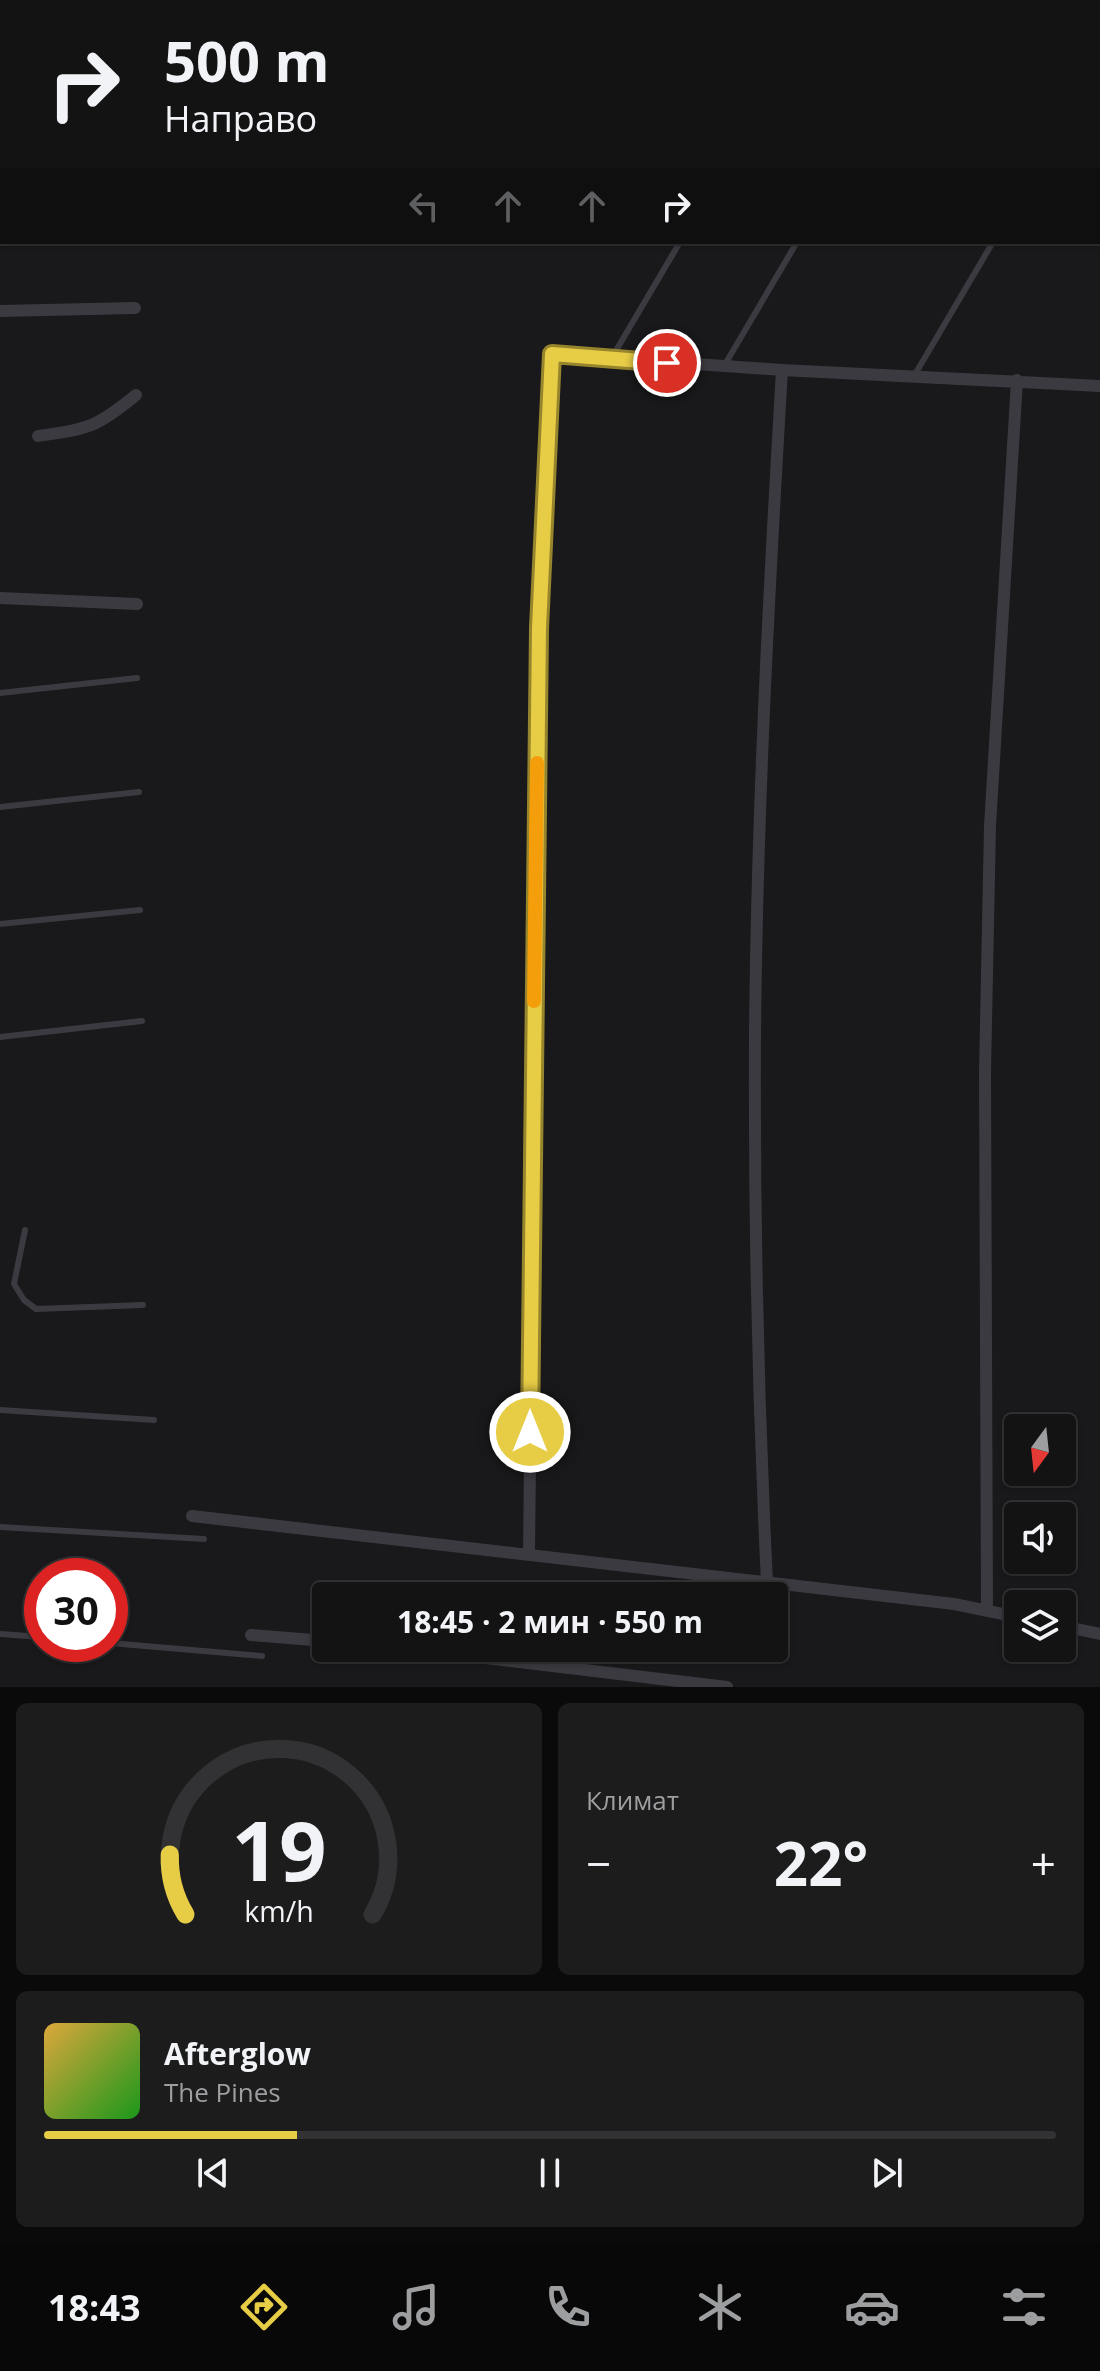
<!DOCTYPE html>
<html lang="ru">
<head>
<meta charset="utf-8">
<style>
  body { margin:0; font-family:"Open Sans",sans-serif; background:#1c1c1d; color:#f1f3f6; height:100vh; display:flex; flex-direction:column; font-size:30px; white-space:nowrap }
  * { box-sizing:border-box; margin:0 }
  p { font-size:26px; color:#9d9ea0 }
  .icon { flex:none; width:44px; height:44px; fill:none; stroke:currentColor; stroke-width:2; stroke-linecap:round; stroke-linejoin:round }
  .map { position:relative; height:1687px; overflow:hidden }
  .side { display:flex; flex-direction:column; gap:16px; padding:16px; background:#0a0a0b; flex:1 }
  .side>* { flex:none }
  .top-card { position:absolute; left:0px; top:0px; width:1100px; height:244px; box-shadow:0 2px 6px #0004,0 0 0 2px #323234; background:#131314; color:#f1f3f6; overflow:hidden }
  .needle { width:52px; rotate:195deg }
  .controls { position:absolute; left:1004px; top:1414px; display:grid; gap:16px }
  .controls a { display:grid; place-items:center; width:72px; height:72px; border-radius:8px; background:#131314; box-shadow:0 2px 6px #0004,0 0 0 2px #323234; font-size:40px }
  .speed { position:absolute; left:24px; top:1558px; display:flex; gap:16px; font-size:40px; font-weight:700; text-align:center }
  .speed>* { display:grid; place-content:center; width:104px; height:104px; border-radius:50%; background:#131314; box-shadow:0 2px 6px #0004,0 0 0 2px #323234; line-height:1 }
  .speed .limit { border:12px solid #d22; background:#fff; color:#111 }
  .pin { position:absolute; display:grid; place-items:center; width:68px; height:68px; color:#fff; margin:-34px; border:4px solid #fff; border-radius:50%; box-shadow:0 2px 8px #0007 }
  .me { position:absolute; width:88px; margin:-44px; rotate:0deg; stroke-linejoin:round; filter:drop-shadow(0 0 6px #0008) }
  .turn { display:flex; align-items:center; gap:28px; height:168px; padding:0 32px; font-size:36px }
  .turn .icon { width:104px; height:104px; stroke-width:2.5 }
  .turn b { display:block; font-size:56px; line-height:68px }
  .lanes { display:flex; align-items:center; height:76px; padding:0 32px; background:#0003; justify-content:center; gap:40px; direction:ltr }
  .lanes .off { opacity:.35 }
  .big { font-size:60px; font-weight:700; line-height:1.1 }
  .side .tile { flex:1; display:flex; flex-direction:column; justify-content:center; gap:12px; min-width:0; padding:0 28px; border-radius:12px; background:#1c1c1d }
  .side .dial { align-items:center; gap:0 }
  .dial svg { height:208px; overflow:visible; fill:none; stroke:#323234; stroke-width:7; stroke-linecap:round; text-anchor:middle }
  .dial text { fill:#f1f3f6; stroke:none }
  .song { display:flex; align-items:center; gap:24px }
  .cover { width:96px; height:96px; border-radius:12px; background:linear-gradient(135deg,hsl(40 70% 55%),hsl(120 70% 35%)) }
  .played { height:8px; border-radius:4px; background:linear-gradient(90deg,#e7cc45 25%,#323234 25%) }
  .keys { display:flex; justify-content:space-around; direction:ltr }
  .heat { display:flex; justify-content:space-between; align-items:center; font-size:44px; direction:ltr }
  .side .tiles { flex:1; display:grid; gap:16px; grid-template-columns:1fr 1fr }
  .tile:last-child { grid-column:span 2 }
  .trip { position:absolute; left:312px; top:1582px; width:476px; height:80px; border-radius:8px; background:#131314; box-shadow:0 2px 6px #0004,0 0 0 2px #323234; font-weight:700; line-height:80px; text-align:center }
  .tab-bar { display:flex; height:128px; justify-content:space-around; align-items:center; background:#080808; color:#9d9ea0 }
  .tab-bar .icon { width:56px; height:56px }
  .tab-bar .current { color:#e7cc45 }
  .tab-bar b { font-size:36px; color:#f1f3f6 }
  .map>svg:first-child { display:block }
</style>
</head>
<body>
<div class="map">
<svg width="1100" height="1687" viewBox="0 0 1100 1687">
  <rect width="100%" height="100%" fill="#19191b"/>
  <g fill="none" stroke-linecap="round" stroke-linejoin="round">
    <path stroke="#3a3a40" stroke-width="6" d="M1063 0 1067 2
      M822 2 823 0
      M937 2 939 0
      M1098 20 1100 21
      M1098 63 1100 60
      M611 359 680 242
      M724 366 797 242
      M914 376 993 242
      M0 693 137 678
      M0 807 139 792
      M0 924 140 910
      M0 1037 142 1021
      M25 1230 14 1284 24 1300 36 1309 143 1305
      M0 1410 154 1420
      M0 1527 204 1539
      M0 1634 42 1637
      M110 1643 262 1656"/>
    <path stroke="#3a3a40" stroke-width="12" d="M0 69H2
      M0 192 2 191
      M0 311 135 308
      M38 436C88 429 96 428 136 395
      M0 598 137 604
      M192 1516 954 1604 1018 1617
      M529 1553 539 628 552 354 782 370 1100 386
      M767 1582C758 1400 754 1217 755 1034 757 813 769 591 782 370
      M987 1611 985 1072 990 826 1017 380
      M1062 1626 1100 1634
      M251 1635 326 1641
      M402 1648 727 1687"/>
  </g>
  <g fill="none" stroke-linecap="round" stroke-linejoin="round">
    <defs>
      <path id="route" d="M530 1432 539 628 552 354 667 363"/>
    </defs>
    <use href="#route" stroke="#96852d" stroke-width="20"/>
    <use href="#route" stroke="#e7cc45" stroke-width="14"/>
    <path stroke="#f59e0b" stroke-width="14" d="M534 1001 537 763"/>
  </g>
</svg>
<div class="controls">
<a><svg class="needle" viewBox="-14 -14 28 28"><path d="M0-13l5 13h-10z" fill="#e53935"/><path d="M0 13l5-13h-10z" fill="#9d9ea0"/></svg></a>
<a><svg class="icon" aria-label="sound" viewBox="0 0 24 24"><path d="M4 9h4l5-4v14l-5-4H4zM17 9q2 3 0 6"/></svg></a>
<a><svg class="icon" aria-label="layers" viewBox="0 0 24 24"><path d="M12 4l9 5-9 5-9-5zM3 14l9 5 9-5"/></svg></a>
</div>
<div class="speed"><div class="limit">30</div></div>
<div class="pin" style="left:667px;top:363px;background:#d93025"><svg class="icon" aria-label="arrive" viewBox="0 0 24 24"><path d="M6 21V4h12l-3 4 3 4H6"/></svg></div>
<svg class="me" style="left:530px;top:1432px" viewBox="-20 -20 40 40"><circle r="17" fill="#e7cc45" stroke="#fff" stroke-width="3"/><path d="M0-11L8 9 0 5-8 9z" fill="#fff"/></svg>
<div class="trip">18:45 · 2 мин · 550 m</div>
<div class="top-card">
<div class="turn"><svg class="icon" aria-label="right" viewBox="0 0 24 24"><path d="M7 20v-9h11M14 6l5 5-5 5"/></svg><div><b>500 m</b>Направо</div></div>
<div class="lanes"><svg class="icon off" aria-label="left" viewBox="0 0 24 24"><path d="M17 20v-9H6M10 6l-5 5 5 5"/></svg><svg class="icon off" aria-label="ahead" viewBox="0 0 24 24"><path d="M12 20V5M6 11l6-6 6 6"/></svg><svg class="icon off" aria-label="ahead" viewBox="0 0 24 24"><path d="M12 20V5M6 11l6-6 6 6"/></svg><svg class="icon" aria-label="right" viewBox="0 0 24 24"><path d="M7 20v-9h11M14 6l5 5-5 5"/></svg></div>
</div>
</div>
<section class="side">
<div class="tiles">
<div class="tile dial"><svg viewBox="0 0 100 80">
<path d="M14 69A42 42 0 1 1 86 69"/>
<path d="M14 69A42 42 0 0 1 8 46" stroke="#e7cc45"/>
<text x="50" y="56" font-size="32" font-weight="700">19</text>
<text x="50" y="72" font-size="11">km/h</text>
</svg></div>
<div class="tile"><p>Климат</p>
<div class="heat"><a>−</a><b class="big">22°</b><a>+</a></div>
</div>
<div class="tile">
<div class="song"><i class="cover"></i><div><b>Afterglow</b><p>The Pines</p></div></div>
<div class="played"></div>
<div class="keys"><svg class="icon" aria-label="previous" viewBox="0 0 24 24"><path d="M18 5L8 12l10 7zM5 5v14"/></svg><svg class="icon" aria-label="pause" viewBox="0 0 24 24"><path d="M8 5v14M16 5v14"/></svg><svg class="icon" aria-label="next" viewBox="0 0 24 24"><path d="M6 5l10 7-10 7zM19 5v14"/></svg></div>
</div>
</div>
</section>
<nav class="tab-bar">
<b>18:43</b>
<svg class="icon current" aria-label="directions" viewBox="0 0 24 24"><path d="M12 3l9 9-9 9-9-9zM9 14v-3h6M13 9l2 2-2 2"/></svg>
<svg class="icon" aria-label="music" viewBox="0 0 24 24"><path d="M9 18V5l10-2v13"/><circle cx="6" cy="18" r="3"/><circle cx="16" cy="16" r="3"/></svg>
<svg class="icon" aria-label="phone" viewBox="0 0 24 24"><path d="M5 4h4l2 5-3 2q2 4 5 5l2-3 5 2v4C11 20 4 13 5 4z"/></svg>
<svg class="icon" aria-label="climate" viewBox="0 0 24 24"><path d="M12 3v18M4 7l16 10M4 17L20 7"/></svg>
<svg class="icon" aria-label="car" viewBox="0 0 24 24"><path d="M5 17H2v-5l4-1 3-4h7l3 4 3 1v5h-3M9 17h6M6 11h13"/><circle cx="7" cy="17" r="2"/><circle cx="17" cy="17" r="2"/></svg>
<svg class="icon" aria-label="filters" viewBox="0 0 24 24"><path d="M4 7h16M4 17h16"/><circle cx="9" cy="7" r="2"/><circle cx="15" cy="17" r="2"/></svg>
</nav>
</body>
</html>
